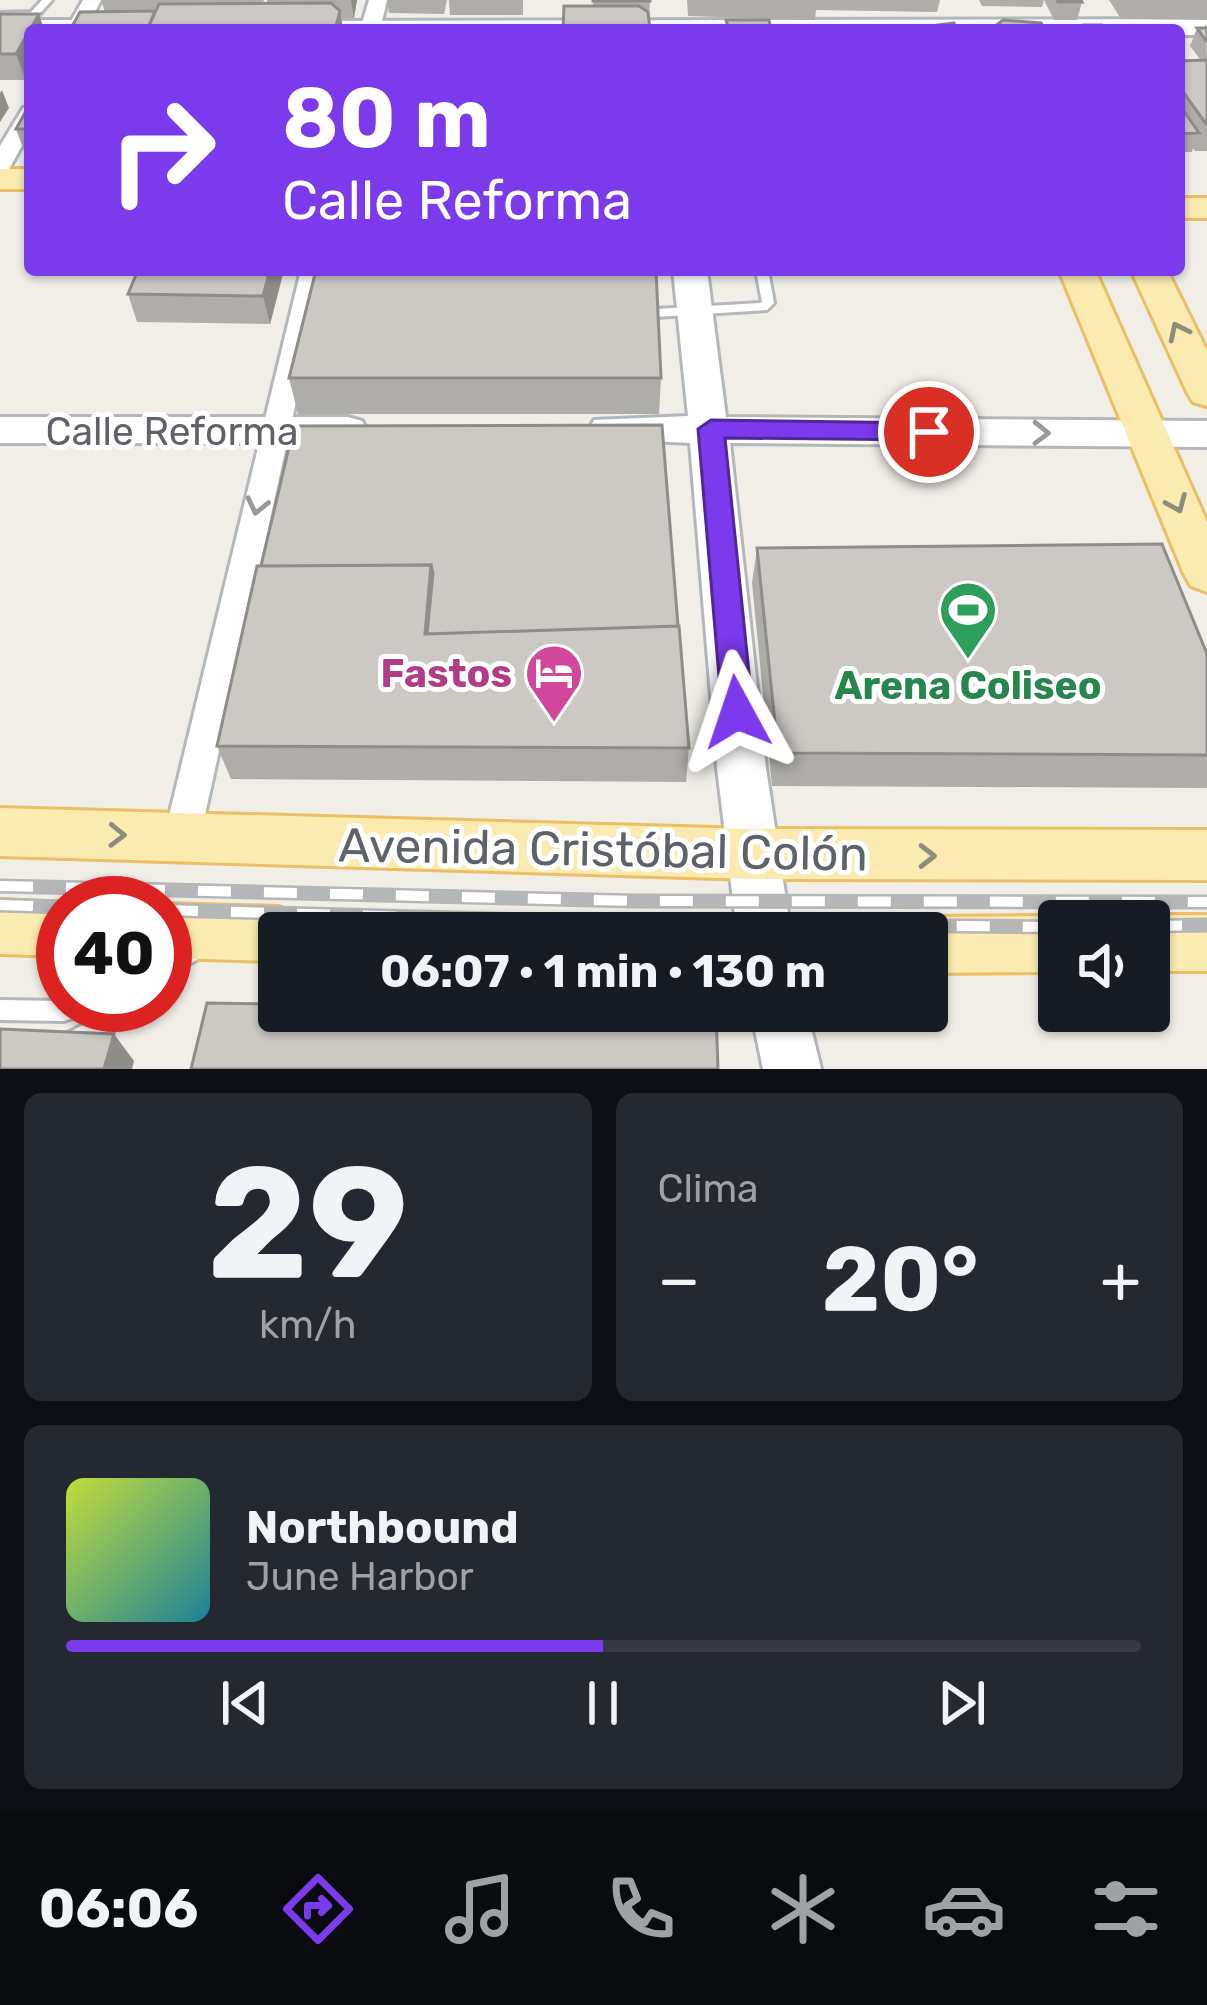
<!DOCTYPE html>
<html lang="es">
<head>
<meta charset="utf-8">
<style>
  body { margin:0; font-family:Rubik,sans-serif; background:#242831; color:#f1f3f6; height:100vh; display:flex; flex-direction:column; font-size:45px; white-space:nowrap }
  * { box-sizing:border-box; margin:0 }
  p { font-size:39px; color:#9ea1a6 }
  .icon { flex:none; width:66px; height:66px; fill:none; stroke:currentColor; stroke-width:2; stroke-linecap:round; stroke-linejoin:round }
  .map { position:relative; height:1069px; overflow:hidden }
  .drawer { display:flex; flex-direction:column; gap:24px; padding:24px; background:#0d0f14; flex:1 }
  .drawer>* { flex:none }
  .banner { position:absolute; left:24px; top:24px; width:1161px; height:252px; border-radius:12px; box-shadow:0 3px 9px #0004; background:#7c3aed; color:#fff; overflow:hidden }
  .buttons { position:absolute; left:1038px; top:900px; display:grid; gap:24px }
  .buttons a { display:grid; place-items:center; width:132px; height:132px; border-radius:12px; background:#171b24; box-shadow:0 3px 9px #0004; font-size:60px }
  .speed { position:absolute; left:36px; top:876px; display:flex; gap:24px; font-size:60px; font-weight:700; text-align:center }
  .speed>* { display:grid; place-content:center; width:156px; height:156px; border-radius:50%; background:#171b24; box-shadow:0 3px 9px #0004; line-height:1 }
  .speed .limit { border:18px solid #d22; background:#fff; color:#111 }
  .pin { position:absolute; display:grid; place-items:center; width:102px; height:102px; color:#fff; margin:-51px; border:6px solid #fff; border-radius:50%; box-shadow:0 3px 12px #0007 }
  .me { position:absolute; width:132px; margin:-66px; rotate:355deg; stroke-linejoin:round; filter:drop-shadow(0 0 9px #0008) }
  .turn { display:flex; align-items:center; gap:42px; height:252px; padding:0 60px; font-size:54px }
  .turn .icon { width:156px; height:156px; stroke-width:2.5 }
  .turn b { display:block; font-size:84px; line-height:102px }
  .big { font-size:90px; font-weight:700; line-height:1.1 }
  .drawer .widget { flex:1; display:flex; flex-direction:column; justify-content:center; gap:18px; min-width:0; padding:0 42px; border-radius:18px; background:#242831 }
  .drawer .dial { align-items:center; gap:0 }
  .dial b { font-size:156px; line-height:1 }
  .song { display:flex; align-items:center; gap:36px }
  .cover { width:144px; height:144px; border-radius:18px; background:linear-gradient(135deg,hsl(70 70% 55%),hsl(190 70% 35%)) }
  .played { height:12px; border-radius:6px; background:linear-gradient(90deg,#7c3aed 50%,#363941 50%) }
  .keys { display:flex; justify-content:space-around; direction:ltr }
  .heat { display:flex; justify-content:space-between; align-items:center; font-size:66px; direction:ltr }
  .drawer .tiles { flex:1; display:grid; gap:24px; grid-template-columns:1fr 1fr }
  .widget:last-child { grid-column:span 2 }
  .trip { position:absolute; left:258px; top:912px; width:690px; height:120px; border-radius:12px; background:#171b24; box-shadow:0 3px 9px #0004; font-weight:700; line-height:120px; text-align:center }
  .tab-bar { display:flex; height:192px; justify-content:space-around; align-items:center; background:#090b0e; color:#9ea1a6 }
  .tab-bar .icon { width:84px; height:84px }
  .tab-bar .active { color:#7c3aed }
  .tab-bar b { font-size:54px; color:#f1f3f6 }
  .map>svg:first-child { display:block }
</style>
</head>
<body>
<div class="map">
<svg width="1207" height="1069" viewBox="0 0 1207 1069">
  <rect width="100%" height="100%" fill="#f0eee7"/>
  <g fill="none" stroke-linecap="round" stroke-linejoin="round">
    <defs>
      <path id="lane" d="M42 0H52L37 17 0 19V13L31 12Z
        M756 270H768L774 303 767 310 639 318 633 314 639 310 760 303 762 302Z
        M198 939 205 941 208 948 205 955 165 978V958Z
        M0 1000 63 1001V1005H94L91 1012 64 1021 0 1020Z
        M120 1005H150L147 1012 82 1047 75 1050 68 1047 65 1040 68 1033Z"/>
      <path id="street" d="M83 0H101L86 30H66Z
        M369 0H387L380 30H360Z
        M30 106V131L8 171 0 173V146L23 108Z
        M301 270H325L200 837 195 849 182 853 169 849 164 837Z"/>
      <path id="secondary" d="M1207 19V35H1179V30L270 29 284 21Z
        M0 20H126L140 28 30 30V36H0Z
        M673 270H707L726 417 1207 421V447L730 443 766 768 791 933H737L717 768 690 443 594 438 589 429 594 420 688 416Z
        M0 417H348L362 421 367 430 362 439 348 443H0Z
        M751 1011H807L821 1069H763Z"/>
      <path id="primary" d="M0 169H30V189H0Z
        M1179 198H1207V218H1179Z
        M1059 270H1095L1207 522V592L1191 586 1184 574Z
        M1131 270H1167L1207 351V406L1193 402 1187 392Z
        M0 808 751 829 1207 830V880L751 879 0 856Z
        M0 900 66 903 63 956 0 954Z
        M165 904 279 907 299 915 307 933H279V961L165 958Z
        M1149 915H1207V971H1149V921H1135Z
        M1059 916 1071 921H1059V972L927 973V933H903L907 925 927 917Z"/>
    </defs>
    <use href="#lane" stroke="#b4b8bb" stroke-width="6"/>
    <use href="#street" stroke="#b4b8bb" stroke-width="6"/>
    <use href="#secondary" stroke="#b3b7bb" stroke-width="6"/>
    <use href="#primary" stroke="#ebbf66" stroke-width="6"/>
    <use href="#lane" fill="#fff" fill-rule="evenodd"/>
    <use href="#street" fill="#fff" fill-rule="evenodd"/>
    <use href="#secondary" fill="#fff" fill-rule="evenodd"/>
    <use href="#primary" fill="#fbebb1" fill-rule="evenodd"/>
    <defs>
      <path id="rail" d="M0 886 635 901 1207 902
        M0 905 63 907
        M165 910 636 923 1059 927
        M1149 926 1207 925"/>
    </defs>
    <use href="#rail" stroke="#b5b6b7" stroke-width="15"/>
    <use href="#rail" stroke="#fff" stroke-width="10" stroke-dasharray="33" stroke-linecap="butt"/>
  </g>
  <path fill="#afada9" d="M101 0H264L263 3H267V0H357L354 18H341L343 30H70L105 12Z
    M387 0H447L444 14 389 13Z
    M449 0H523V15H450Z
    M593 0H650L649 19 593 6Z
    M687 0H940L937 12 816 10 815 20 688 16Z
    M979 0H1044L1042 7 982 6Z
    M1044 0H1081L1082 2 1077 20H1054Z
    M1109 0H1207V20L1121 19Z
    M0 14 30 30V72L26 80H0Z
    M1206 23 1207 59H1200L1190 46 1197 28H1204Z
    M1207 60V151H1195L1193 148 1192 152H1179V61Z
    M30 104V156H26L16 129Z
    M138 270H284L270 324 137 322 128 294Z
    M289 378H661L659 414H298Z
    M757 548 1207 654V788L772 786 752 583Z
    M217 746 689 748 686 782 231 779Z"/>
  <path fill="#8f8d89" d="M351 0H357L354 18Z
    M340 11 343 30H335Z
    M39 14 44 30H30V72L26 80 16 54Z
    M2 90 9 108 0 122V93Z
    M270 270H284L270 324 263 296Z
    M114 1034 134 1061 132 1069H104Z"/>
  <path fill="#ccc9c4" stroke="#8f8d89" stroke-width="3" d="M593 0H650V1H593Z
    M1057 0H1081L1082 2H1058Z
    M331 3 340 11 335 30H147L159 4Z
    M564 6H639L648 12 650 30H563Z
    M155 11 147 30H70L80 12Z
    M0 14H39L16 54H0Z
    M726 20H769L771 30H729Z
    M1003 20 1041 23 1045 30H996L994 27Z
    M954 23 957 30H901Z
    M1085 25H1102L1105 30H1081L1088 29Z
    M1197 28H1207V41H1206Z
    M1207 60V124H1206L1179 86V61Z
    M30 104V129H16Z
    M1179 104 1199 133 1179 134Z
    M138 270H270L263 296 128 294Z
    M316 270H656L661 378H289Z
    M662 425 678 626 427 634 433 573 431 565 261 566 294 426Z
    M1162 544 1207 654V755L778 753 757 548Z
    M431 565 425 634 679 626 689 748 217 746 257 566Z
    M207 1003 279 1004V1011L716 1012 718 1069H191Z
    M0 1029 114 1034 104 1069H0Z"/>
  <defs><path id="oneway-chevron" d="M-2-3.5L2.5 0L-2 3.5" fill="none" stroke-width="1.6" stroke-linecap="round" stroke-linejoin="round" transform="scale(3)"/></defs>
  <g stroke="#8e8c7d">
    <use href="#oneway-chevron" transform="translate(1178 331) rotate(-116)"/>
    <use href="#oneway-chevron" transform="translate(1177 504) rotate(67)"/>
    <use href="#oneway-chevron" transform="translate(117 835) rotate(1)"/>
    <use href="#oneway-chevron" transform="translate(927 856)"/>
  </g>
  <g stroke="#979a9c">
    <use href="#oneway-chevron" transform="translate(1041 433) rotate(1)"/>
    <use href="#oneway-chevron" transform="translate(257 506) rotate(103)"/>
  </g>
  <path fill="#7c3aed" stroke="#51269a" stroke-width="3" d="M711 420 929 423 942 432 929 440 725 438 753 712 748 721 737 725 727 721 722 712 698 429Z"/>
  <defs>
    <symbol id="stadium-pin" viewBox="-11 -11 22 30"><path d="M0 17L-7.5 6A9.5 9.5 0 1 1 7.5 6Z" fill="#2e9e5b" stroke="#fff"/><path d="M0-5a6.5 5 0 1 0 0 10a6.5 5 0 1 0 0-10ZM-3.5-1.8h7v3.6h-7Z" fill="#fff"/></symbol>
    <symbol id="hotel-pin" viewBox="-11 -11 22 30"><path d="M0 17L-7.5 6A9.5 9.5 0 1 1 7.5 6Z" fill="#d1479c" stroke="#fff"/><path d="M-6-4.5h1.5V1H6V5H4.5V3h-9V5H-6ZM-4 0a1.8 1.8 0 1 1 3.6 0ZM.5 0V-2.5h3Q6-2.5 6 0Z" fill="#fff"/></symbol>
  </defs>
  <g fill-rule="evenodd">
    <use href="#stadium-pin" x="935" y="577" width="66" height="90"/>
    <use href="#hotel-pin" x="521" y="640" width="66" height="90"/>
  </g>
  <g text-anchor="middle" stroke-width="10" stroke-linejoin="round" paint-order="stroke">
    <g font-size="39" fill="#5f6367" stroke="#fff">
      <text x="172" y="445">Calle Reforma</text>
    </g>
    <g font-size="39" font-weight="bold" fill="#b23c85" stroke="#fff" text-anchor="end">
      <text x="512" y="687">Fastos</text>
    </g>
    <g font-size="39" font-weight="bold" fill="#27864d" stroke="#fff">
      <text x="968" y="699">Arena Coliseo</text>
    </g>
    <g font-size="48" fill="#5f6367" stroke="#fff">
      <text transform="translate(603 849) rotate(1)" y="17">Avenida Cristóbal Colón</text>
    </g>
  </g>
</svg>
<div class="buttons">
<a><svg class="icon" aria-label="sound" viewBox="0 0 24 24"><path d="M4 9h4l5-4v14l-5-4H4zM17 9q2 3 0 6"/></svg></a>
</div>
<div class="speed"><div class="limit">40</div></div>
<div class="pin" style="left:929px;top:432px;background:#d93025"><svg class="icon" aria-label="arrive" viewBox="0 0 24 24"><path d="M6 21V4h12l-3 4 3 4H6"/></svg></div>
<svg class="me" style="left:737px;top:712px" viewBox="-20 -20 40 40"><path d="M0-17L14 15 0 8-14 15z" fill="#7c3aed" stroke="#fff" stroke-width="4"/></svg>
<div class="trip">06:07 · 1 min · 130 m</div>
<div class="banner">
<div class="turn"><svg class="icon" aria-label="right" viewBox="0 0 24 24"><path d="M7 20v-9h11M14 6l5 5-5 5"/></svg><div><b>80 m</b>Calle Reforma</div></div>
</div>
</div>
<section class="drawer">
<div class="tiles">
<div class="widget dial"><b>29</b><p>km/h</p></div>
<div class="widget"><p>Clima</p>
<div class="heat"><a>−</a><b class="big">20°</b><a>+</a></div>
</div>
<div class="widget">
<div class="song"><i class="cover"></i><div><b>Northbound</b><p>June Harbor</p></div></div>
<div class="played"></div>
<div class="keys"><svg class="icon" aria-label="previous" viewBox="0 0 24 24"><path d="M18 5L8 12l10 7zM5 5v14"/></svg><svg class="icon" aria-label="pause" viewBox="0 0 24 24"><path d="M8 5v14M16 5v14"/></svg><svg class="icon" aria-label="next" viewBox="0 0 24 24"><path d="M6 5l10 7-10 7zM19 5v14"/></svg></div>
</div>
</div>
</section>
<nav class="tab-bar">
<b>06:06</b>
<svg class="icon active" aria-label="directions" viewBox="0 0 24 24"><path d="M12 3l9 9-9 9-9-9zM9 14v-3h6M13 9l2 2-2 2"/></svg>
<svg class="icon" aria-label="music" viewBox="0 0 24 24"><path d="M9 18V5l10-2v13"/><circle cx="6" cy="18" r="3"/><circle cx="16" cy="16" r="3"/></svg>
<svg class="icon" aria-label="phone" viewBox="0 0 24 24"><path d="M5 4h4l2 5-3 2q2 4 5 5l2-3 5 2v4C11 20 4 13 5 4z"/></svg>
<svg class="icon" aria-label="climate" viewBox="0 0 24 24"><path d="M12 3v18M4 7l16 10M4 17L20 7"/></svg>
<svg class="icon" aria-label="car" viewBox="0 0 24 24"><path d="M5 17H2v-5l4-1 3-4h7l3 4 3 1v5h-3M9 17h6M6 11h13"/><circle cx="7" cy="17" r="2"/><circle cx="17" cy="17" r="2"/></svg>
<svg class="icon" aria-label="filters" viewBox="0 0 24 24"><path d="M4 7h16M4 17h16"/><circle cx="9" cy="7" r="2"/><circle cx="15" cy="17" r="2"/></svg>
</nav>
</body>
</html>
